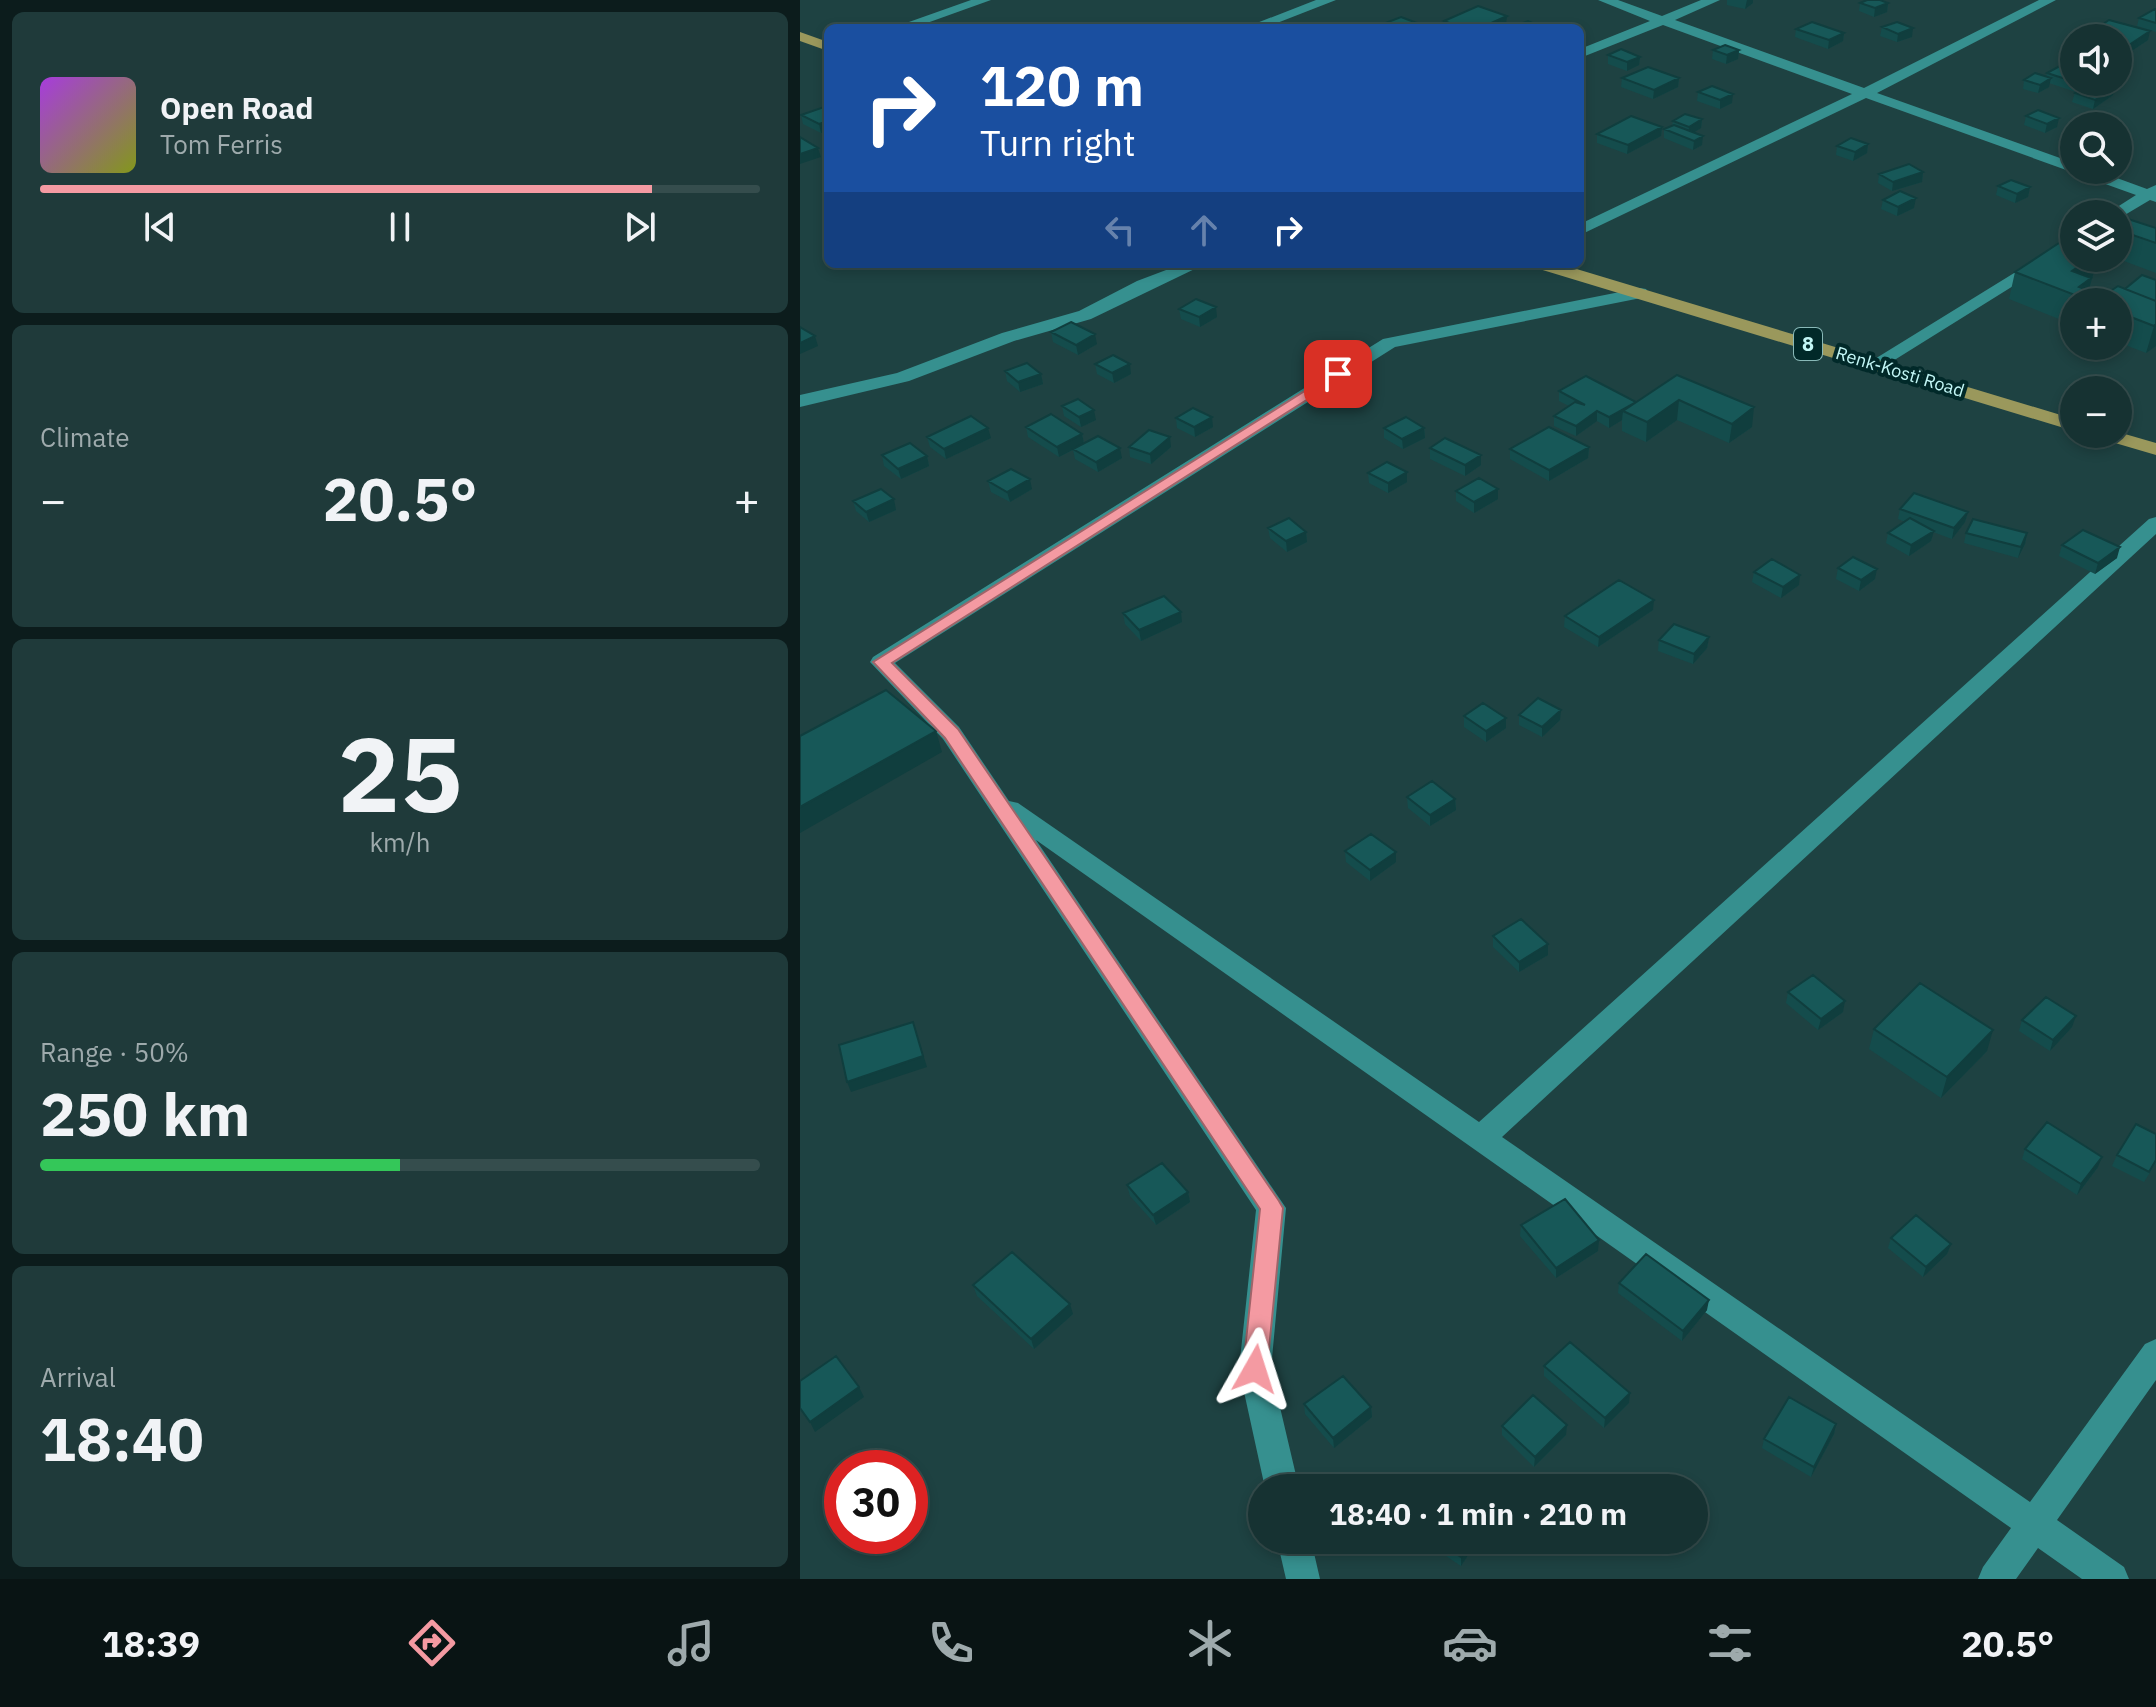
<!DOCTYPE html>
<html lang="en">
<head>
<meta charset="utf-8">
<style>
  body { margin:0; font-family:"IBM Plex Sans",sans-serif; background:#1f3a3a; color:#f1f3f6; height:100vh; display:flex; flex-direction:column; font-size:30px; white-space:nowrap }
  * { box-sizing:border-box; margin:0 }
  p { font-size:26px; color:#9eaaac }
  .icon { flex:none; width:44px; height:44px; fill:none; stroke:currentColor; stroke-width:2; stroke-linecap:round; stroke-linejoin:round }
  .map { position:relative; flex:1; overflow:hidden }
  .sheet { display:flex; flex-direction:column; gap:12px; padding:12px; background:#0c1c1c; width:800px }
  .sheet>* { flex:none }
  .banner { position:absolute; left:24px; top:24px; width:760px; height:244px; border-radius:12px; box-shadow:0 4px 12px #0003,0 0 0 2px #354d4d; background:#1a4fa0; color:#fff; overflow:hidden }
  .controls { position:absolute; left:1260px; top:24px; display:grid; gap:16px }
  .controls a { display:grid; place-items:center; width:72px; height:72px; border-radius:50%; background:#163232; box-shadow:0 4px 12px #0003,0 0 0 2px #354d4d; font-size:40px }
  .speed { position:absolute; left:24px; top:1450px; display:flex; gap:16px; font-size:40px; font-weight:700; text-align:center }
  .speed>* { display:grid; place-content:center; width:104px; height:104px; border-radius:50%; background:#163232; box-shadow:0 4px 12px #0003,0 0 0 2px #354d4d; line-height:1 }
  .speed .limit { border:12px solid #d22; background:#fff; color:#111 }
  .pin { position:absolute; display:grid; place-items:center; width:68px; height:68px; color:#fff; margin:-34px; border-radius:16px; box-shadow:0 4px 12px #0006 }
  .me { position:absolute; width:88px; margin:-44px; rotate:6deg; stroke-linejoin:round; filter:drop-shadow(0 0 6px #0008) }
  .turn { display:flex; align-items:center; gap:28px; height:168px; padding:0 24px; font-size:36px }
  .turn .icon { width:104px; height:104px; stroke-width:2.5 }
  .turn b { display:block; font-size:56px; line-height:68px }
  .lanes { display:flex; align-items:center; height:76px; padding:0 24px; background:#0003; justify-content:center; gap:40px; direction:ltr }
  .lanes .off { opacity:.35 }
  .big { font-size:60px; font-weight:700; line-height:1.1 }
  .sheet .widget { flex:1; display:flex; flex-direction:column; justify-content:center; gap:12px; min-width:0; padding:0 28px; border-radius:12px; background:#1f3a3a }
  .sheet .dial { align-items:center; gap:0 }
  .dial b { font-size:104px; line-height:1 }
  .song { display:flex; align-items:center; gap:24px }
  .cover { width:96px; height:96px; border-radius:12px; background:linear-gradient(135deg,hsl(280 70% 55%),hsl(70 70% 35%)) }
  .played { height:8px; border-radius:4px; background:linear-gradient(90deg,#f49aa2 85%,#354d4d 85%) }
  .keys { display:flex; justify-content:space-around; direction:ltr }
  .heat { display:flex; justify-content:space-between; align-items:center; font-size:44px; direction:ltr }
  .charge { height:12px; border-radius:6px; background:linear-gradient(90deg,#34c759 50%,#354d4d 0) }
  .trip { position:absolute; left:448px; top:1474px; width:460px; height:80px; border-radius:40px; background:#163232; box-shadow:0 4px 12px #0003,0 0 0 2px #354d4d; font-weight:700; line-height:80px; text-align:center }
  .tabs { display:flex; height:128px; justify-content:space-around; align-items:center; background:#091414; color:#9eaaac }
  .tabs .icon { width:56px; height:56px }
  .tabs .on { color:#f49aa2 }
  .tabs b { font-size:36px; color:#f1f3f6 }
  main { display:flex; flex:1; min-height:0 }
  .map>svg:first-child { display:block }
</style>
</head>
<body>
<main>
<section class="sheet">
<div class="widget">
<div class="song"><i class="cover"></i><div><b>Open Road</b><p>Tom Ferris</p></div></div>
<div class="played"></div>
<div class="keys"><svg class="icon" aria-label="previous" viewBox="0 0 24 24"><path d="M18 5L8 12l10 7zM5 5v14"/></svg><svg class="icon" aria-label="pause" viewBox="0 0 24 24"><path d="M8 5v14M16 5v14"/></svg><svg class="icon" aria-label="next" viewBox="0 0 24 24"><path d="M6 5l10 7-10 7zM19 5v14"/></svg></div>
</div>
<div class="widget"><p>Climate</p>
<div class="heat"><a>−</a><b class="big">20.5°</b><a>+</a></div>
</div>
<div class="widget dial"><b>25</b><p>km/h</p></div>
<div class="widget"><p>Range · 50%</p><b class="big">250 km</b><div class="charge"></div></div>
<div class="widget"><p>Arrival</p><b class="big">18:40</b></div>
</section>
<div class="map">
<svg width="1356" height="1579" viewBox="0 0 1356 1579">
  <rect width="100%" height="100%" fill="#1e4242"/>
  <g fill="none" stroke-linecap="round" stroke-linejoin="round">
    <path fill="#36908f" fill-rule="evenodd" d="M171 0H191L113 28H92Z
      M516 0H536L464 28H444Z
      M798 0H818L862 16 901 0H920L875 20 1064 88 1239 0H1256L1077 93 1274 163V170H1295L1347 189 1356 185V202L1350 200 1318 219V214H1309L1311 211 1336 195 1066 98 780 235V224L1052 94 863 25 780 58V49L850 21Z
      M1274 236V248L1080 369 1074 370 1065 365Z
      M382 264H405L291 319 214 341 109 381 0 407V395L97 373 202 333 279 311 337 281Z
      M840 288 846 289 849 293 846 297 595 347 95 663 159 727 209 801 218 803 679 1122 1349 519 1356 517V534L702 1137 1230 1502 1345 1344 1356 1339V1380L1257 1520 1324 1567 1329 1579H1282L1238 1548 1216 1579H1178L1183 1567 1211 1528 236 840 486 1208 471 1369 499 1488H465L439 1369 456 1210 143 739 70 662 73 657 583 339Z
      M477 1540H511L520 1579H486Z"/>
    <path fill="#9a985c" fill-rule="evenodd" d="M0 32 28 42V51L0 41Z
      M734 264H760L1274 419V431L736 268Z
      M1318 432 1356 443V455L1298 438 1295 434Z"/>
  </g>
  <path fill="#144c4c" d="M927 0H953V3L945 9 927 5Z
    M1060 3H1088L1087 12 1074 17 1059 11Z
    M1356 9V32L1337 26 1339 18Z
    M644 21 706 25 699 28H644Z
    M588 22 630 28H588Z
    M1082 27 1112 37 1097 42 1080 36Z
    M996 29 1044 33 1043 41 1028 49 995 37Z
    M1285 36 1348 40 1324 56 1318 54V38H1284Z
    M913 50H939L938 59 926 64 912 59Z
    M808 55 840 57 839 65 827 71 808 64Z
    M1247 73 1313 95 1293 109 1272 102 1275 93 1276 92 1249 83V87L1238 93 1223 89 1224 80 1246 77Z
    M822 78H879L878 87 853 99 821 87Z
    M898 92 932 103 920 109 897 101Z
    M28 109V131L21 133 3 124 1 115Z
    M1226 116 1257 127 1245 133 1224 125Z
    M902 119 901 128 894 132 902 145 893 150 864 138V129L872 126 873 121Z
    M862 127 861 136 827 154 797 143V134Z
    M1068 144 1067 153 1053 161 1036 155 1037 146Z
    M1123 172 1122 182 1092 191 1078 183 1079 174Z
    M1198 186 1230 187 1228 197 1215 203 1196 195Z
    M1083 200 1114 208 1097 216 1081 209Z
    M1318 222 1356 228V273L1316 258H1318Z
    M1274 258H1298L1288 291 1303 296 1356 280V346L1346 353 1318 342V302H1274V325L1209 299 1215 272Z
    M379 309 417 317 400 327 381 319Z
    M251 332 297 344 278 355 253 342Z
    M295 364 331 374 314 383 297 374Z
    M205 371 241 374 243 384 220 392 207 381Z
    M877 375 952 427 929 443 877 420 846 442 822 431V420L809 428 797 421 776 436 754 426V416L769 406 759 401V391L836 402Z
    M262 406 296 420 281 427 264 416Z
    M376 418 413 427 395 437 377 428Z
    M226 427 282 434 284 443 322 458 298 472 275 459 273 450 259 457 228 437Z
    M584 428H624L625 438 603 449 584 438Z
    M127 437 191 438 146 459 130 447Z
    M329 447H371L351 464 330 457Z
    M789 447 788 458 749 481 710 459V449Z
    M630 448 681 465 665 476 630 459Z
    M82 455 127 456 129 466 101 479 84 466Z
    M568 473 607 482 588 493 569 483Z
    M188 481 232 489 210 502 191 492Z
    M698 489V499L674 513 656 501V491Z
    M53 501 96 510 69 522 56 511Z
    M1100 509 1168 512 1165 522 1152 539 1133 532 1131 541 1109 556 1086 543 1088 533 1105 522 1098 519Z
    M468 528 506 532 507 542 487 552 470 538Z
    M1166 533H1227L1225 544 1218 558 1164 543Z
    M1262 545 1317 558 1295 574 1259 556Z
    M1038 568 1075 579 1059 591 1036 579Z
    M954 572 999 585 981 598 952 582Z
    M853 610 798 647 764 627 765 616Z
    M323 613 382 622 341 641 325 624Z
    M909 637 907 648 893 664 858 651 859 640Z
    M719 715 760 720 742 737 719 725Z
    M664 716 706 718V728L686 742 664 727Z
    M607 797 655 799 656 810 630 826 608 808Z
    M545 851 596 862 570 881 546 862Z
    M693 936 748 944V955L719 972 693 947Z
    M988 992 1043 1012 1018 1030 986 1003Z
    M1222 1020 1272 1027 1250 1051 1219 1031Z
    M1074 1029 1187 1051 1141 1098 1069 1049Z
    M1225 1149 1298 1167 1277 1195 1222 1159Z
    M1317 1155 1356 1163 1344 1182 1312 1166Z
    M327 1185 388 1192 390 1202 356 1225 330 1196Z
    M721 1225 798 1251 756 1278 720 1236Z
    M1091 1238 1151 1244 1147 1254 1123 1277 1088 1248Z
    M819 1283 907 1310 882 1341 818 1293Z
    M173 1285 273 1314 234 1349 177 1296Z
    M744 1366 829 1403 804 1428 744 1376Z
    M504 1404 571 1407 572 1417 534 1448 505 1414Z
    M1036 1424 1034 1434 1011 1477 962 1448 964 1439Z
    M702 1426 766 1435 734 1467 702 1435Z
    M622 1540H678L661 1566Z"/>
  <path fill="#103e3e" d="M947 0H953V3L945 9Z
    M1088 3 1087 12 1074 17 1075 8Z
    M707 16 706 25 699 28H680Z
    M1113 28 1112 37 1097 42 1098 34Z
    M1350 31 1348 40 1324 56 1326 47Z
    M1044 33 1043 41 1028 49 1029 40Z
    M939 50 938 59 926 64 927 55Z
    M840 57 839 65 827 71V62Z
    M879 78 878 87 853 99 854 90Z
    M1251 78 1249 87 1238 93 1240 85Z
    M1281 82H1294L1276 92 1278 83Z
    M1315 87 1313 95 1293 109 1295 100Z
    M933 94 932 103 920 109V100Z
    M783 104V113L780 115V106Z
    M1259 118 1257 127 1245 133 1247 124Z
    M902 119 901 128 888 136 889 127Z
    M28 121V131L21 133 19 124Z
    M862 127 861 136 827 154 828 145Z
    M1322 135 1320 144 1318 145V137Z
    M903 136 902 145 893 150 894 141Z
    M1068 144 1067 153 1053 161 1055 152Z
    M18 148 21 157 0 164V154Z
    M1123 172 1122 182 1092 191 1093 182Z
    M1230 187 1228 197 1215 203 1217 194Z
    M1116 198 1114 208 1097 216 1098 207Z
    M1290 258H1298L1286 299 1272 271Z
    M416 307 417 317 400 327 399 317Z
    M1356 324V346L1346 353 1354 326Z
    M295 334 297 344 278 355 276 345Z
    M15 336 18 346 0 354V343Z
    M330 364 331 374 314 383 312 373Z
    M241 374 243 384 220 392 218 382Z
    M879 400 877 420 846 442 847 422Z
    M836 402 823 411 822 420 809 428V417Z
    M954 407 952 427 929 443 932 424Z
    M294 410 296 420 281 427 279 417Z
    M797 411V421L776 436V426Z
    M412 417 413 427 395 437 394 427Z
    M188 428 191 438 146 459 144 449Z
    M624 428 625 438 603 449 602 439Z
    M282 434 284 444 259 457 257 447Z
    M370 437 371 447 351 464 350 454Z
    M789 447 788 458 749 481V470Z
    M320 448 322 458 298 472 296 462Z
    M681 455V465L665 476V465Z
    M127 456 129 466 101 479 98 469Z
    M607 472V482L588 493V483Z
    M230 479 232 489 210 502 207 492Z
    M698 489V499L674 513V502Z
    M94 499 96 510 69 522 66 512Z
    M1168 512 1165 522 1152 539 1154 528Z
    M1134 531 1131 541 1109 556 1111 545Z
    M506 532 507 542 487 552 486 541Z
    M1227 533 1225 544 1218 558 1221 547Z
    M1320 547 1317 558 1295 574 1298 563Z
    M1077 569 1075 579 1059 591 1061 580Z
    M1000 575 999 585 981 598 983 587Z
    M854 600 853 610 798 647 799 637Z
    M381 612 382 622 341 641 339 630Z
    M909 637 907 648 893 664 894 654Z
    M761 710 760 720 742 737V727Z
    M706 718V728L686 742V731Z
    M136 731 142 752 0 833V807Z
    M655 799 656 810 630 826V815Z
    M596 852V862L570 881V870Z
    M748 944V955L719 972V962Z
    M1045 1001 1043 1012 1018 1030 1021 1019Z
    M1276 1016 1272 1027 1250 1051 1253 1040Z
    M113 1022 127 1067 51 1092 47 1082Z
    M1193 1030 1187 1051 1141 1098 1147 1077Z
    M1302 1157 1298 1167 1277 1195 1281 1184Z
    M388 1192 390 1202 356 1225 353 1215Z
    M799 1240 798 1251 756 1278V1268Z
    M1151 1244 1147 1254 1123 1277 1126 1267Z
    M909 1300 907 1310 882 1341 883 1331Z
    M270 1304 273 1314 234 1349 231 1339Z
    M59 1387 64 1397 15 1432 10 1422Z
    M830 1393 829 1403 804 1428 805 1418Z
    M571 1407 572 1417 534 1448 533 1438Z
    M1036 1424 1034 1434 1011 1477 1014 1467Z
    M767 1425 766 1435 734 1467 735 1457Z
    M672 1540H678L661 1566V1557Z"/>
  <path fill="#175858" stroke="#103e3e" stroke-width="2" d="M1067 0H1080L1088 3 1075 8 1060 3Z
    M678 6 707 16 680 28H663L644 21Z
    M1355 9H1356V23L1339 18Z
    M601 17 630 28H603L588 22Z
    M1309 20 1350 31 1326 47 1318 45V38H1293L1285 36Z
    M728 21 741 27 720 28 715 26Z
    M1012 22 1044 33 1029 40 996 29Z
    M1097 22 1113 28 1098 34 1082 27Z
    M925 45 939 50 927 55 913 50Z
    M821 49 840 57 827 62 808 55Z
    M1267 62 1274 64V82H1281L1278 83 1247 73Z
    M848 67 879 78 854 90 822 78Z
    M1235 73 1251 78 1240 85 1224 80Z
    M1292 82H1300L1315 87 1295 100 1275 93Z
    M912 86 933 94 920 100 898 92Z
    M24 107 28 109V121L19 124 1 115Z
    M1238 110 1259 118 1247 124 1226 116Z
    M885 114 902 119 889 127 873 121Z
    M831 116 862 127 828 145 797 134Z
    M874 125 903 136 894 141 864 129Z
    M0 137 18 148 0 154Z
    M1051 138 1068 144 1055 152 1037 146Z
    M1109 164 1123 172 1093 182 1079 174Z
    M1211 180 1230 187 1217 194 1198 186Z
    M1100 191 1116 198 1098 207 1083 200Z
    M1325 218 1356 228V243L1318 230V222Z
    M1265 239 1274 242V258H1290L1272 271 1291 278 1279 287 1303 296 1318 286 1356 301V324L1354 326 1318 312V302H1293L1215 272Z
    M1342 275 1356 280V301L1325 289Z
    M396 299 416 307 399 317 379 309Z
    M271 322 295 334 276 345 251 332Z
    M0 327 15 336 0 343Z
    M313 355 330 364 312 373 295 364Z
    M227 363 241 374 218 382 205 371Z
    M877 375 954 407 932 424 879 400 847 422 823 411Z
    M786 376 836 402 809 417 797 411 776 426 754 416 775 402 785 405 759 391Z
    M278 399 294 410 279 417 262 406Z
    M393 408 412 417 394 427 376 418Z
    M251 414 282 434 257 447 226 427Z
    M171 416 188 428 144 449 127 437Z
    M606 417 624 428 602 439 584 428Z
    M749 427 789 447 749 470 710 449Z
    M349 430 370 437 350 454 329 447Z
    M298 436 320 448 296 462 273 449Z
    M645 438 681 455 665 465 630 448Z
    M110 443 127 456 98 469 82 455Z
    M587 462 607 472 588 483 568 473Z
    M211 469 230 479 207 492 188 481Z
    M679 478 698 489 674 502 656 491Z
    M81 489 94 499 66 512 53 501Z
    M1114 493 1168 512 1154 528 1100 509Z
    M489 518 506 532 486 541 468 528Z
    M1110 518 1134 531 1111 545 1088 533Z
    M1173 519 1227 533 1221 547 1166 533Z
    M1283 530 1320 547 1298 563 1262 545Z
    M1053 557 1077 569 1061 580 1038 568Z
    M972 559 1000 575 983 587 954 572Z
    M819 580 854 600 799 637 765 616Z
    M364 596 381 612 339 630 323 613Z
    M874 624 909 637 894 654 859 640Z
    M86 690 136 731 0 807V736Z
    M738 698 761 710 742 727 719 715Z
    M683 703 706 718 686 731 664 716Z
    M632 781 655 799 630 815 607 797Z
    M571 834 596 852 570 870 545 851Z
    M721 919 748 944 719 962 693 936Z
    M1013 975 1045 1001 1021 1019 988 992Z
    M1120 983 1193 1030 1147 1077 1074 1029Z
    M1246 997 1276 1016 1253 1040 1222 1020Z
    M113 1022 123 1056 47 1082 39 1045Z
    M1247 1122 1302 1157 1281 1184 1225 1149Z
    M1336 1124 1356 1134V1160L1349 1172 1317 1155Z
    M362 1163 388 1192 353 1215 327 1185Z
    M765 1199 799 1240 756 1268 721 1225Z
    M1116 1215 1151 1244 1126 1267 1091 1238Z
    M212 1252 270 1304 231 1339 173 1285Z
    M846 1254 909 1300 883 1331 819 1283Z
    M770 1342 830 1393 805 1418 744 1366Z
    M36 1356 59 1387 10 1422 0 1408V1381Z
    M543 1376 571 1407 533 1438 504 1404Z
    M733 1395 767 1425 735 1457 702 1426Z
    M989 1397 1036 1424 1014 1467 964 1439Z
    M636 1540H672L661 1557Z"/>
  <path fill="#f49aa2" stroke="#9f6469" stroke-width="2" d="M538 370 545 374 543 377 92 663 158 729 479 1201 483 1208 467 1369 464 1377 455 1380 446 1377 443 1369 460 1209 145 738 73 662Z"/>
  <g text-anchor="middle" stroke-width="8" stroke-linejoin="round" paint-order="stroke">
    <g font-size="18" fill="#c3f7f6" stroke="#012929">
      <text transform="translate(1100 372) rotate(17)" y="6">Renk-Kosti Road</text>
    </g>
    <rect fill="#012929" stroke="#89b9b8" stroke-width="2" x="994" y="328" width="28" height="32" rx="6"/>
    <g font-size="20" font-weight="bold" fill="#c3f7f6">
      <text x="1008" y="351">8</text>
    </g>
  </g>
</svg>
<div class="controls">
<a><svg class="icon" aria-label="sound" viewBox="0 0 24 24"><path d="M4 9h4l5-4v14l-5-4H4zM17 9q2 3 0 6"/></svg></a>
<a><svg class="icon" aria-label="search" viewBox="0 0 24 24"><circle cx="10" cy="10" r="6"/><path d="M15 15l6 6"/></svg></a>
<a><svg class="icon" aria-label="layers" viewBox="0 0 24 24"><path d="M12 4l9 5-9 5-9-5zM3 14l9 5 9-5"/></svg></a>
<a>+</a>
<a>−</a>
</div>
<div class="speed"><div class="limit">30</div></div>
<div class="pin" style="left:538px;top:374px;background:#d93025"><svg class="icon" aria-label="arrive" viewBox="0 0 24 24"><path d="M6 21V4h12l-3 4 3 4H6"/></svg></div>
<svg class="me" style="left:455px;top:1369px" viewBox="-20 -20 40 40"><path d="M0-17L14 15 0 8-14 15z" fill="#f49aa2" stroke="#fff" stroke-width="4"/></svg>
<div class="trip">18:40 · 1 min · 210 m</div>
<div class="banner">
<div class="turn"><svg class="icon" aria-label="right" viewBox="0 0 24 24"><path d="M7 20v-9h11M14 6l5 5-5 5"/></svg><div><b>120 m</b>Turn right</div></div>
<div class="lanes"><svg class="icon off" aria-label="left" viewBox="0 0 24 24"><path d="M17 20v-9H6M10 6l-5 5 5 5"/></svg><svg class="icon off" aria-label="ahead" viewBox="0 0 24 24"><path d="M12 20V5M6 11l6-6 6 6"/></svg><svg class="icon" aria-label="right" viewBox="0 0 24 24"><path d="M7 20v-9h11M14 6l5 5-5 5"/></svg></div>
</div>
</div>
</main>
<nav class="tabs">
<b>18:39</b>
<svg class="icon on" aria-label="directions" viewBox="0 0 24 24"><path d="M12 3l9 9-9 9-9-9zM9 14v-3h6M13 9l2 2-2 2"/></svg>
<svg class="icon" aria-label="music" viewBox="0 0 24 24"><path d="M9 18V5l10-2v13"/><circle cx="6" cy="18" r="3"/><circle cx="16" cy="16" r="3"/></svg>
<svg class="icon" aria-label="phone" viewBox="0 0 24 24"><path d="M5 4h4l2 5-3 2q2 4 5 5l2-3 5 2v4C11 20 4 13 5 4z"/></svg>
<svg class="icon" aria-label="climate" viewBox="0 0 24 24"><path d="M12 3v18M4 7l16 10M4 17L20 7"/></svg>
<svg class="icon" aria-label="car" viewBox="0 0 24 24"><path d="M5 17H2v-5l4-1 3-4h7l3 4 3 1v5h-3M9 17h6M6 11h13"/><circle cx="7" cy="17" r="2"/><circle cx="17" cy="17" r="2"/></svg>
<svg class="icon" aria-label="filters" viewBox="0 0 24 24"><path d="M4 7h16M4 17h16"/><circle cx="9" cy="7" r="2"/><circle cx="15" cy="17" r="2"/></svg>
<b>20.5°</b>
</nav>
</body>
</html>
